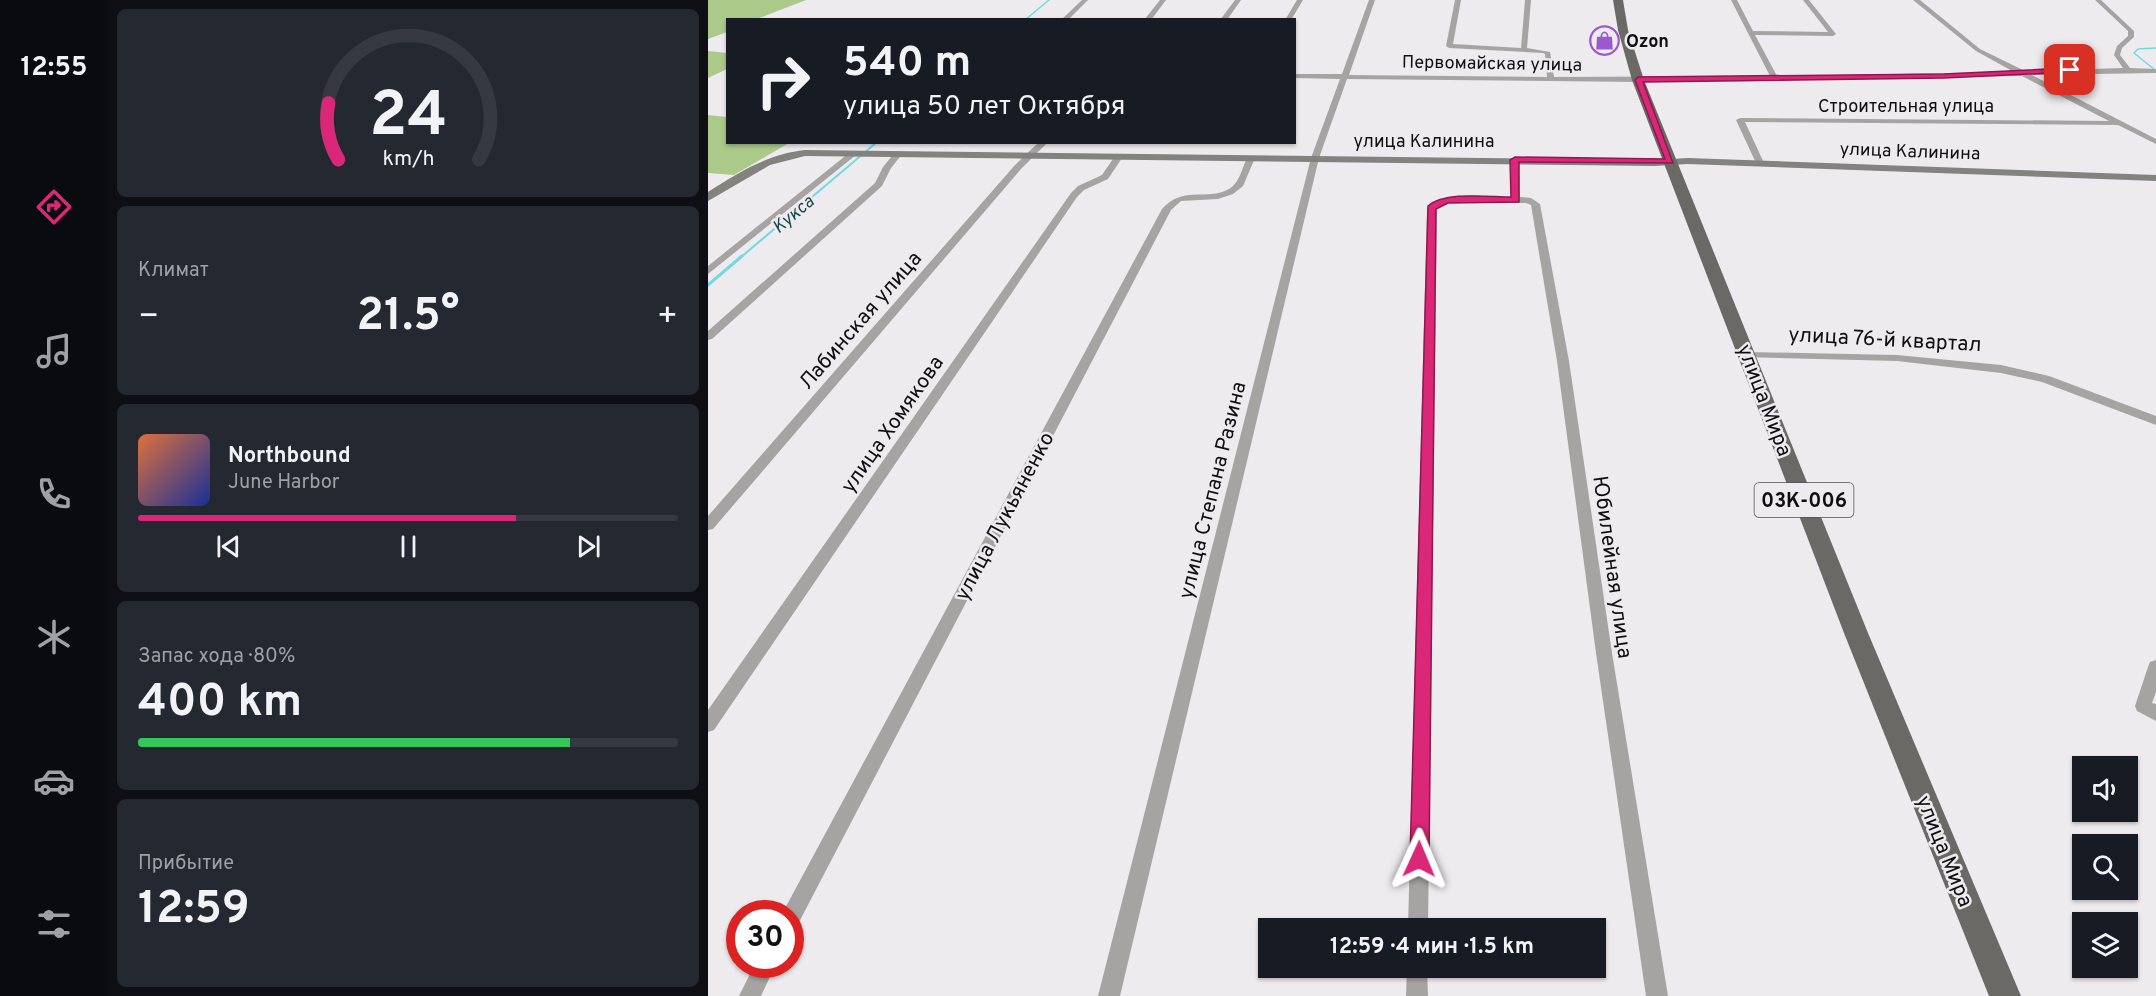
<!DOCTYPE html>
<html lang="ru">
<head>
<meta charset="utf-8">
<style>
  body { margin:0; font-family:Overpass,sans-serif; background:#242831; color:#f1f3f6; height:100vh; display:flex; flex-direction:column; font-size:22px; white-space:nowrap }
  * { box-sizing:border-box; margin:0 }
  p { font-size:20px; color:#9ea1a6 }
  .icon { flex:none; width:33px; height:33px; fill:none; stroke:currentColor; stroke-width:2; stroke-linecap:round; stroke-linejoin:round }
  .map { position:relative; flex:1; overflow:hidden }
  .sheet { display:flex; flex-direction:column; gap:9px; padding:9px; background:#0d0f14; width:600px }
  .sheet>* { flex:none }
  .hud { position:absolute; left:18px; top:18px; width:570px; height:126px; border-radius:0px; box-shadow:0 2px 4px #0004; background:#171b24; color:#f1f3f6; overflow:hidden }
  .tools { position:absolute; left:1364px; top:756px; display:grid; gap:12px }
  .tools a { display:grid; place-items:center; width:66px; height:66px; border-radius:0px; background:#171b24; box-shadow:0 2px 4px #0004; font-size:30px }
  .speed { position:absolute; left:18px; top:900px; display:flex; gap:12px; font-size:30px; font-weight:700; text-align:center }
  .speed>* { display:grid; place-content:center; width:78px; height:78px; border-radius:50%; background:#171b24; box-shadow:0 2px 4px #0004; line-height:1 }
  .speed .limit { border:9px solid #d22; background:#fff; color:#111 }
  .pin { position:absolute; display:grid; place-items:center; width:51px; height:51px; color:#fff; margin:-26px; border-radius:12px; box-shadow:0 3px 9px #0006 }
  .me { position:absolute; width:66px; margin:-33px; rotate:1deg; stroke-linejoin:round; filter:drop-shadow(0 0 4px #0008) }
  .turn { display:flex; align-items:center; gap:21px; height:126px; padding:0 18px; font-size:27px }
  .turn .icon { width:78px; height:78px; stroke-width:2.5 }
  .turn b { display:block; font-size:42px; line-height:51px }
  .big { font-size:45px; font-weight:700; line-height:1.1 }
  .sheet .tile { flex:1; display:flex; flex-direction:column; justify-content:center; gap:9px; min-width:0; padding:0 21px; border-radius:9px; background:#242831 }
  .sheet .dial { align-items:center; gap:0 }
  .dial svg { height:156px; overflow:visible; fill:none; stroke:#363941; stroke-width:7; stroke-linecap:round; text-anchor:middle }
  .dial text { fill:#f1f3f6; stroke:none }
  .song { display:flex; align-items:center; gap:18px }
  .cover { width:72px; height:72px; border-radius:9px; background:linear-gradient(135deg,hsl(20 70% 55%),hsl(230 70% 35%)) }
  .played { height:6px; border-radius:3px; background:linear-gradient(90deg,#db2777 70%,#363941 70%) }
  .keys { display:flex; justify-content:space-around; direction:ltr }
  .heat { display:flex; justify-content:space-between; align-items:center; font-size:33px; direction:ltr }
  .charge { height:9px; border-radius:4px; background:linear-gradient(90deg,#34c759 80%,#363941 0) }
  .trip { position:absolute; left:550px; top:918px; width:348px; height:60px; border-radius:0px; background:#171b24; box-shadow:0 2px 4px #0004; font-weight:700; line-height:60px; text-align:center }
  main { display:flex; flex:1; min-height:0 }
  .dock { display:flex; flex-direction:column; width:108px; justify-content:space-around; align-items:center; background:#090b0e; color:#9ea1a6 }
  .dock .icon { width:42px; height:42px }
  .dock .active { color:#db2777 }
  .dock b { font-size:27px; color:#f1f3f6 }
  .map>svg:first-child { display:block }
</style>
</head>
<body>
<main>
<nav class="dock">
<b>12:55</b>
<svg class="icon active" aria-label="directions" viewBox="0 0 24 24"><path d="M12 3l9 9-9 9-9-9zM9 14v-3h6M13 9l2 2-2 2"/></svg>
<svg class="icon" aria-label="music" viewBox="0 0 24 24"><path d="M9 18V5l10-2v13"/><circle cx="6" cy="18" r="3"/><circle cx="16" cy="16" r="3"/></svg>
<svg class="icon" aria-label="phone" viewBox="0 0 24 24"><path d="M5 4h4l2 5-3 2q2 4 5 5l2-3 5 2v4C11 20 4 13 5 4z"/></svg>
<svg class="icon" aria-label="climate" viewBox="0 0 24 24"><path d="M12 3v18M4 7l16 10M4 17L20 7"/></svg>
<svg class="icon" aria-label="car" viewBox="0 0 24 24"><path d="M5 17H2v-5l4-1 3-4h7l3 4 3 1v5h-3M9 17h6M6 11h13"/><circle cx="7" cy="17" r="2"/><circle cx="17" cy="17" r="2"/></svg>
<svg class="icon" aria-label="filters" viewBox="0 0 24 24"><path d="M4 7h16M4 17h16"/><circle cx="9" cy="7" r="2"/><circle cx="15" cy="17" r="2"/></svg>
</nav>
<section class="sheet">
<div class="tile dial"><svg viewBox="0 0 100 80">
<path d="M14 69A42 42 0 1 1 86 69"/>
<path d="M14 69A42 42 0 0 1 9 40" stroke="#db2777"/>
<text x="50" y="56" font-size="32" font-weight="700">24</text>
<text x="50" y="72" font-size="11">km/h</text>
</svg></div>
<div class="tile"><p>Климат</p>
<div class="heat"><a>−</a><b class="big">21.5°</b><a>+</a></div>
</div>
<div class="tile">
<div class="song"><i class="cover"></i><div><b>Northbound</b><p>June Harbor</p></div></div>
<div class="played"></div>
<div class="keys"><svg class="icon" aria-label="previous" viewBox="0 0 24 24"><path d="M18 5L8 12l10 7zM5 5v14"/></svg><svg class="icon" aria-label="pause" viewBox="0 0 24 24"><path d="M8 5v14M16 5v14"/></svg><svg class="icon" aria-label="next" viewBox="0 0 24 24"><path d="M6 5l10 7-10 7zM19 5v14"/></svg></div>
</div>
<div class="tile"><p>Запас хода · 80%</p><b class="big">400 km</b><div class="charge"></div></div>
<div class="tile"><p>Прибытие</p><b class="big">12:59</b></div>
</section>
<div class="map">
<svg width="1448" height="996" viewBox="0 0 1448 996">
  <rect width="100%" height="100%" fill="#eeebef"/>
  <path fill="#abca8a" d="M0 0H98L49 19 20 20 19 32 0 39Z
    M0 51 20 53 19 69 0 78Z
    M0 115 19 117 20 142 81 143 26 175 0 173Z"/>
  <g fill="none" stroke-linecap="round" stroke-linejoin="round">
    <path stroke="#72d9e1" stroke-width="1.5" d="M317 20 341 0
      M1447 70 1426 53 1430 49 1448 48"/>
    <path stroke="#72d9e1" stroke-width="2" d="M32 258 169 142"/>
    <path stroke="#72d9e1" stroke-width="3" d="M0 285 34 256"/>
    <path fill="#a5a4a3" fill-rule="evenodd" d="M374 0H380L360 20H353Z
      M452 0H458L443 20H436Z
      M527 0H533L519 20H512Z
      M589 0H595L583 20H577Z
      M661 0H667L641 75 839 77 837 54 835 53 741 48 738 46 747 0H753L745 44 813 48 817 0H823L819 48 842 52 846 77 1062 76 1023 0H1029L1045 31 1120 32 1095 0H1101L1128 34 1125 36 1047 35 1069 76 1306 72 1268 51 1205 0H1212L1272 49 1317 71 1415 68 1406 55 1409 46 1420 36V31L1387 0H1393L1426 31V37L1414 48 1412 55 1422 68 1448 69V73L1324 75 1448 139V144L1410 125 1037 122 1056 163 1052 166 1048 163 1028 120 1032 118 1401 121 1314 76 930 82 639 79 611 158 412 996H390L603 158 632 79 586 78V74H634Z
      M331 142H340L313 169 5 529 0 530V516L307 165Z
      M188 151 195 153 183 168 174 186 4 339 0 340V331L167 183 175 167Z
      M141 153 148 155 0 274V266Z
      M407 156 414 158 400 179 376 190 369 197 6 730 0 732V710L363 193 370 186 394 175Z
      M540 156 547 158 535 186 525 194 510 199 473 201 463 210 89 926 82 929V914L75 912 454 209C477 183 504 204 525 186 532 180 535 165 540 156Z
      M807 157 811 160 812 197 823 198 832 204 861 361 904 653 960 996H938L888 653 849 361 823 205 818 203H740L729 209 720 928H700L719 208C735 191 780 197 803 197V160Z
      M1039 352 1189 355 1293 365 1341 376 1448 416V425L1334 382 1293 373 1189 361 1035 357V353Z
      M1448 660V692L1444 703 1448 704V721L1429 711 1427 706 1440 667 1442 662Z
      M47 964H68L53 996H31Z
      M699 968H719L720 996H698Z"/>
    <path fill="#82827f" fill-rule="evenodd" d="M97 150 947 160 980 158 1448 175V181L980 164 947 166 97 156 62 165 0 201V192C31 172 60 154 97 150Z"/>
    <path fill="#6a6966" fill-rule="evenodd" d="M905 0H915L920 30 936 80 1160 633 1313 996H1281L1136 633 924 80 910 30Z"/>
  </g>
  <path fill="#db2777" stroke="#8e194d" stroke-width="1.5" d="M1362 68 1365 72 1236 78 935 82 965 163 811 162V202L740 203 728 209 721 859 718 866 711 868 705 866 702 859 720 206C737 191 781 197 803 197L802 160 807 157 957 159 927 80 930 77 1236 74Z"/>
  <defs>
    <symbol id="shop-ring" viewBox="-11 -11 22 22"><circle r="9.5" fill="#eeebef" stroke="#9b59ce" stroke-width="1.5"/><path d="M-5-2.5h2.3a2.7 3.5 0 0 1 5.4 0H5L5.5 6h-11ZM-1.5-2.5h3a1.5 2.3 0 0 0-3 0Z" fill="#9b59ce"/></symbol>
  </defs>
  <g fill-rule="evenodd">
    <use href="#shop-ring" x="880" y="24" width="33" height="33"/>
  </g>
  <g text-anchor="middle" stroke-width="5" stroke-linejoin="round" paint-order="stroke">
    <g font-size="18" font-weight="bold" fill="#0f0e10" stroke="#eeebef" text-anchor="start">
      <text x="918" y="47">Ozon</text>
    </g>
    <g font-size="18" fill="#0f0e10" stroke="#eeebef">
      <text transform="translate(784 63) rotate(1)" y="6">Первомайская улица</text>
      <text x="1198" y="112">Строительная улица</text>
      <text x="716" y="147">улица Калинина</text>
      <text transform="translate(1202 151) rotate(2)" y="6">улица Калинина</text>
    </g>
    <g font-size="18" font-style="italic" fill="#18484b" stroke="#eeebef">
      <text transform="translate(85 214) rotate(-40)" y="6">Кукса</text>
    </g>
    <rect fill="#eeebef" stroke="#525053" stroke-width="1.5" x="1046.5" y="483" width="99" height="34" rx="4.5"/>
    <g font-size="20" font-weight="bold" fill="#0f0e10">
      <text x="1096" y="507">03К-006</text>
    </g>
    <g font-size="21" fill="#0f0e10" stroke="#eeebef">
      <text transform="translate(152 320) rotate(-49)" y="7">Лабинская улица</text>
      <text transform="translate(1177 339) rotate(3)" y="7">улица 76-й квартал</text>
      <text transform="translate(1057 400) rotate(69)" y="7">улица Мира</text>
      <text transform="translate(184 424) rotate(-55)" y="7">улица Хомякова</text>
      <text transform="translate(504 490) rotate(-76)" y="7">улица Степана Разина</text>
      <text transform="translate(296 516) rotate(-62)" y="7">улица Лукьяненко</text>
      <text transform="translate(905 567) rotate(82)" y="7">Юбилейная улица</text>
      <text transform="translate(1237 851) rotate(68)" y="7">улица Мира</text>
    </g>
  </g>
</svg>
<div class="tools">
<a><svg class="icon" aria-label="sound" viewBox="0 0 24 24"><path d="M4 9h4l5-4v14l-5-4H4zM17 9q2 3 0 6"/></svg></a>
<a><svg class="icon" aria-label="search" viewBox="0 0 24 24"><circle cx="10" cy="10" r="6"/><path d="M15 15l6 6"/></svg></a>
<a><svg class="icon" aria-label="layers" viewBox="0 0 24 24"><path d="M12 4l9 5-9 5-9-5zM3 14l9 5 9-5"/></svg></a>
</div>
<div class="speed"><div class="limit">30</div></div>
<div class="pin" style="left:1362px;top:70px;background:#d93025"><svg class="icon" aria-label="arrive" viewBox="0 0 24 24"><path d="M6 21V4h12l-3 4 3 4H6"/></svg></div>
<svg class="me" style="left:711px;top:859px" viewBox="-20 -20 40 40"><path d="M0-17L14 15 0 8-14 15z" fill="#db2777" stroke="#fff" stroke-width="4"/></svg>
<div class="trip">12:59 · 4 мин · 1.5 km</div>
<div class="hud">
<div class="turn"><svg class="icon" aria-label="right" viewBox="0 0 24 24"><path d="M7 20v-9h11M14 6l5 5-5 5"/></svg><div><b>540 m</b>улица 50 лет Октября</div></div>
</div>
</div>
</main>
</body>
</html>
